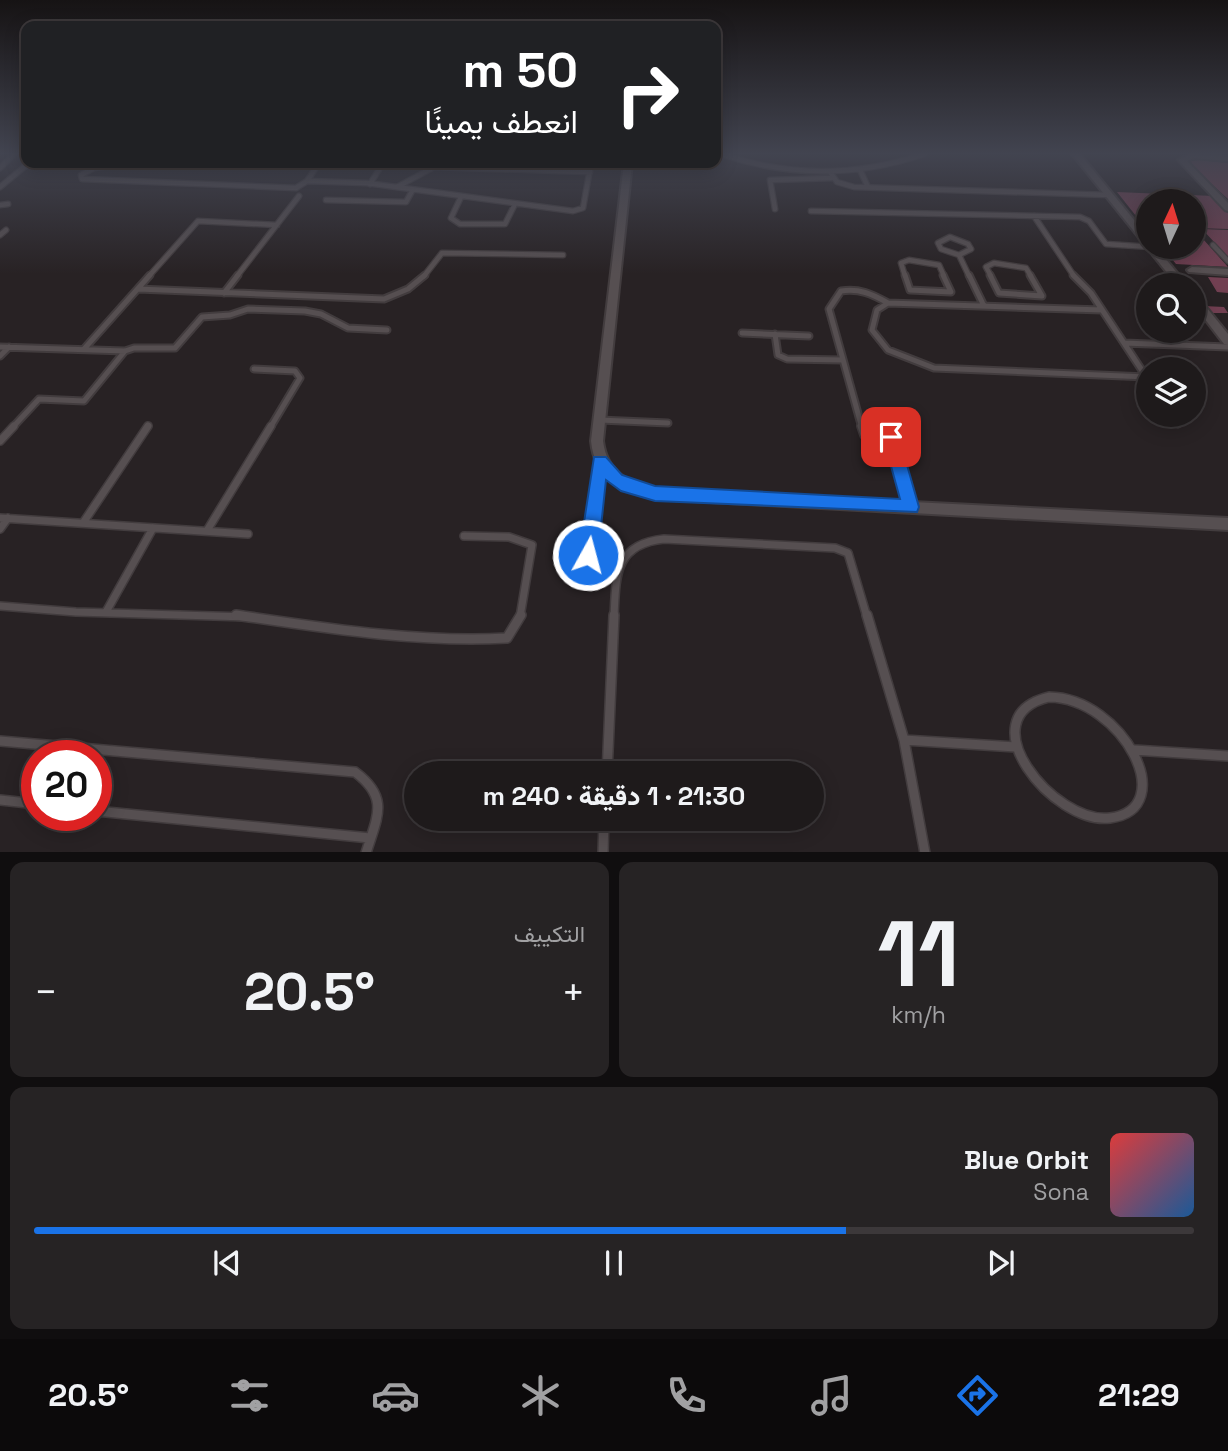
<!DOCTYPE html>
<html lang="ar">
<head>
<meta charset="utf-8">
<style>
  body { margin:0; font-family:"Space Grotesk",Vazirmatn,sans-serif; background:#262324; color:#f1f3f6; direction:rtl; height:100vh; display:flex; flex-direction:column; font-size:26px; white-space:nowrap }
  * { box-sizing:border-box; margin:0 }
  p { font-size:23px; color:#a1a1a3 }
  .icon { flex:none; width:38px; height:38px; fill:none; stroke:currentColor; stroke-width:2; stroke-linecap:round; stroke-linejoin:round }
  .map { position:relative; height:852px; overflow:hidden; direction:ltr }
  .panel { display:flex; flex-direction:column; gap:10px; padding:10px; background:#100e0f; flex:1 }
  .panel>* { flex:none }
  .banner { position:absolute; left:21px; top:21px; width:700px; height:147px; border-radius:14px; box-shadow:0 4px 18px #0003,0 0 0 2px #3c383a; direction:rtl; background:#202124; color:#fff; overflow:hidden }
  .needle { width:46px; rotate:4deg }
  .fabs { position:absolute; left:1136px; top:189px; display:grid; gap:14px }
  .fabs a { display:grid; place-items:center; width:70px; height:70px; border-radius:50%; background:#1e1a1b; box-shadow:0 4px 18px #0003,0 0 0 2px #3c383a; font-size:35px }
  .speed { position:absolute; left:21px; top:740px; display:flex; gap:14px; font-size:35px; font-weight:700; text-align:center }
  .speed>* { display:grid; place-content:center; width:91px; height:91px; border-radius:50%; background:#1e1a1b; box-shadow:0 4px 18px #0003,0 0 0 2px #3c383a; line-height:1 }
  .speed .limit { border:10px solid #d22; background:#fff; color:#111 }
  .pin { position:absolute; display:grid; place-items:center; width:60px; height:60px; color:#fff; margin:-30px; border-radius:14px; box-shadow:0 4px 10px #0006 }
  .me { position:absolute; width:77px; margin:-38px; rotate:7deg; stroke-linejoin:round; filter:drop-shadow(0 0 5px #0008) }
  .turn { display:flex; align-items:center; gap:24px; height:147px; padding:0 28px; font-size:32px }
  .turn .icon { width:91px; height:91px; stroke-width:2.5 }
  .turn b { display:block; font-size:49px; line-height:60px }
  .big { font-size:52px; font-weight:800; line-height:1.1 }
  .panel .card { flex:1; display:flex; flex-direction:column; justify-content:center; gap:10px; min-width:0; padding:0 24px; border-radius:14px; background:#262324 }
  .panel .dial { align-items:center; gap:0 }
  .dial b { font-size:91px; line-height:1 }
  .song { display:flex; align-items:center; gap:21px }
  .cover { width:84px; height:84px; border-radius:10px; background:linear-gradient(135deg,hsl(0 70% 55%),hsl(210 70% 35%)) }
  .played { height:7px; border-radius:4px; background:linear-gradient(90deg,#1a73e8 70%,#3c383a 70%) }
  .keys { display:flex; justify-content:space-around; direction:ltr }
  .heat { display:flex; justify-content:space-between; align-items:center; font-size:38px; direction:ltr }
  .panel .tiles { flex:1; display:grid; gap:10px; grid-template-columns:1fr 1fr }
  .card:last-child { grid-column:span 2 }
  .trip { position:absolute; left:404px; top:761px; width:420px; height:70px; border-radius:35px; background:#1e1a1b; box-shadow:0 4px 18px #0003,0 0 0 2px #3c383a; font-weight:800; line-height:70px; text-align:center; direction:rtl }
  .tabs { display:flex; height:112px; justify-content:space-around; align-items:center; background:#0c0a0b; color:#a1a1a3 }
  .tabs .icon { width:49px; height:49px }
  .tabs .active { color:#1a73e8 }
  .tabs b { font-size:32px; color:#f1f3f6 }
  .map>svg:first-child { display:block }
</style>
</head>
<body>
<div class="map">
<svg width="1228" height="853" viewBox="0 0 1228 853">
  <rect width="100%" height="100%" fill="#282224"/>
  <path fill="#713f51" d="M1199 160 1228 163V199L1193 167 1191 161Z
    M1117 192 1164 194 1170 201H1148V226H1144Z
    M1166 194 1214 196 1228 211V229L1196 228 1194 201H1172Z
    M1202 229 1228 230V257Z
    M1194 230H1195L1228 267 1176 264 1162 247H1194Z
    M1208 277 1228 278V293L1217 292Z
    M1204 306 1224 307 1228 313H1210Z"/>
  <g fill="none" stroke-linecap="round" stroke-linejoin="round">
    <defs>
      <path id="service-far3" d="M721 154C789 177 856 177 924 154
        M131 163 94 168 81 175 82 179 296 188 307 181 319 163
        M427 163 434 167 590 172
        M0 168 14 154
        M860 170 868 187
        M830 172 837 182 854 187 1110 195
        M307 181 367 183 573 211 583 208 591 163
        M370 184 383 163
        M0 187 29 163
        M397 187 434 167
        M461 197 451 218 460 224H505L515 204
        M326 200 406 202 412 191
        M0 205 8 204
        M775 209 770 180 832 178
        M811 211 1080 217 1089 221 1106 244 1151 247
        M1034 216 1074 276
        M0 235 6 230
        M950 237 968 244 971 249 959 255 941 249 938 243Z
        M1213 245 1228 261
        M959 255 969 276
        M149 276 198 221 277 225
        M237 276 299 196
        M424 276 442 253 563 255
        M905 276 901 263 909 260 939 265 944 276
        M991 276 986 267 994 263 1026 268 1031 276"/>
      <path id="service-far2" d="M905 275 910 290 951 292 943 275
        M969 275 984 306
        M990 275 999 293 1042 296 1030 275
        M1073 275 1091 293 1147 378
        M138 289 384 299 408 289 425 275
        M224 293 238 275
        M1102 310 888 303 877 310 872 330 888 350 934 368 1147 377
        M742 333 809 336
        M775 334 778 355 787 359 843 360
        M1124 343 1228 347
        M0 347 125 351 134 348H175L202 317 230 315 248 309 305 311 321 314 348 328 387 330
        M84 349 150 275
        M0 356 9 347
        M254 369 295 371 300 378 270 428
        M1171 415 1178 424
        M600 420 668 423
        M12 428 39 399 84 401 125 351
        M862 428 829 309 841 291C859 288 872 294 888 303"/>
      <path id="service-far1" d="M861 426 864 435 891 437 911 507
        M0 441 14 426
        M0 518 248 534
        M83 523 148 426
        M0 529 8 518
        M208 529 271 426
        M464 536 509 537 532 545 520 617
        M588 555 600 462
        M0 606 76 612 248 617
        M106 612 153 528
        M614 617C616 577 614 544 664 539L835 548 848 553 867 617"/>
      <path id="service" d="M236 615C325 628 417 643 507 638L521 615
        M867 615 904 740 925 853
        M1049 697C1123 698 1181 809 1110 818 1054 825 966 717 1049 697Z
        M904 740 1016 747
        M0 741 355 772C390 798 377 817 366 853
        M1134 750 1228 756
        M607 774 614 615
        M0 800 37 804
        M96 811 370 838
        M603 853 604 819"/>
      <path id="minor" d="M1072 154H1080L1148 237V247H1156L1187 285H1177L1148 249 1147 246 1145 245Z
        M1190 154 1228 157V161L1194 158 1187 161 1228 203V211L1225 210 1178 160Z
        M624 163H632L603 441C607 472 627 482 655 489L1228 518V530L655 499C621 491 595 480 591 441Z
        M1192 267 1228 269V275L1189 272 1187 270Z
        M1194 296 1198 297 1228 334V345L1224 344 1194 305Z"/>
    </defs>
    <use href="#service-far3" stroke="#423c3e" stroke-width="7"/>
    <use href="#service-far2" stroke="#423c3e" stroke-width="9"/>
    <use href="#service-far1" stroke="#423c3e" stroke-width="10"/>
    <use href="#service" stroke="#423c3e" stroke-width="12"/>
    <use href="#minor" stroke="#423c3e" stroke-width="4"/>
    <use href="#service-far3" stroke="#564f51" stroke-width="4.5"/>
    <use href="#service-far2" stroke="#564f51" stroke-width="5"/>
    <use href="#service-far1" stroke="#564f51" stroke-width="7"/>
    <use href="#service" stroke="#564f51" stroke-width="9"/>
    <use href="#minor" fill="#564f51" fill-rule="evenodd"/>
  </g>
  <linearGradient id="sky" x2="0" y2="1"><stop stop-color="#161314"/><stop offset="0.56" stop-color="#424450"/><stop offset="1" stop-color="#424450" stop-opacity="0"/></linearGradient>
  <rect width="1228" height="274" fill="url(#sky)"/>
  <path fill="#1a73e8" stroke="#114b97" stroke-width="2" d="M891 431 899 437 919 507 917 512 655 501 621 491 606 480 598 555 595 560H582L579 555 594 457H606L622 475 655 486 900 499 883 437Z"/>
</svg>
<div class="fabs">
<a><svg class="needle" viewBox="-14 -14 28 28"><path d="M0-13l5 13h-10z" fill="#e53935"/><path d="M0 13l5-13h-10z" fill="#a1a1a3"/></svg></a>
<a><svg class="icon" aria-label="search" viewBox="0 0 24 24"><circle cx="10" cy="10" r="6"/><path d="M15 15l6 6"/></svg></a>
<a><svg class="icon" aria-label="layers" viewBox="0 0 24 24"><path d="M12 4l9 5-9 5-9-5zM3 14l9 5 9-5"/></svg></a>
</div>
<div class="speed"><div class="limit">20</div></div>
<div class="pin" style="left:891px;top:437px;background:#d93025"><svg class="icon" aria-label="arrive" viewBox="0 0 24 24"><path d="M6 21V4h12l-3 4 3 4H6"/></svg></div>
<svg class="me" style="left:588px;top:555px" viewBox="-20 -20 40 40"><circle r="17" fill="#1a73e8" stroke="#fff" stroke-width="3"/><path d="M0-11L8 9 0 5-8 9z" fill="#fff"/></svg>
<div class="trip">21:30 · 1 دقيقة · 240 m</div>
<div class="banner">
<div class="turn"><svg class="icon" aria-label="right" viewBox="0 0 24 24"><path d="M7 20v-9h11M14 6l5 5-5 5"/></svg><div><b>50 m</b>انعطف يمينًا</div></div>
</div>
</div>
<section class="panel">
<div class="tiles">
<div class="card dial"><b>11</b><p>km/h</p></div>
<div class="card"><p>التكييف</p>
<div class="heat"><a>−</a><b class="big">20.5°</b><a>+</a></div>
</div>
<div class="card">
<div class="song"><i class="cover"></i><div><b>Blue Orbit</b><p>Sona</p></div></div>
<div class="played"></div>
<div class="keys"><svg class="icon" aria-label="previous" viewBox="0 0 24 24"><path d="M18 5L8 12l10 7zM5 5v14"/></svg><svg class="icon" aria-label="pause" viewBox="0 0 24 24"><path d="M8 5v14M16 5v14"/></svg><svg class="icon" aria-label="next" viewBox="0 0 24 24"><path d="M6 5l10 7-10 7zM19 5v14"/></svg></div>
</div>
</div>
</section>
<nav class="tabs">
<b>21:29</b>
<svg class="icon active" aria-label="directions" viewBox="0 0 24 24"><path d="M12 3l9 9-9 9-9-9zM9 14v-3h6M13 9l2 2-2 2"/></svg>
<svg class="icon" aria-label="music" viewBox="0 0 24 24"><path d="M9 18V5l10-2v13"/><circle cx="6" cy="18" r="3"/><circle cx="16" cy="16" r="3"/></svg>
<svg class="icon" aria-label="phone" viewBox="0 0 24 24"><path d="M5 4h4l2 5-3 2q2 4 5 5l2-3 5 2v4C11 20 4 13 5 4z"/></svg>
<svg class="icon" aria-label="climate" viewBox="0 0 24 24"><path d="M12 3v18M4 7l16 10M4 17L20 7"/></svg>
<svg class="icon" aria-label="car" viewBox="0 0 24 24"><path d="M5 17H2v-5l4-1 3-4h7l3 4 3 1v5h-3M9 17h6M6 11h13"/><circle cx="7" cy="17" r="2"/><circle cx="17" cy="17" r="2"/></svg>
<svg class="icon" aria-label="filters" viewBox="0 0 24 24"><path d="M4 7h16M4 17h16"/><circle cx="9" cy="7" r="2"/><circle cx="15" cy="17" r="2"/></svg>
<b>20.5°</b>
</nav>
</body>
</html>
